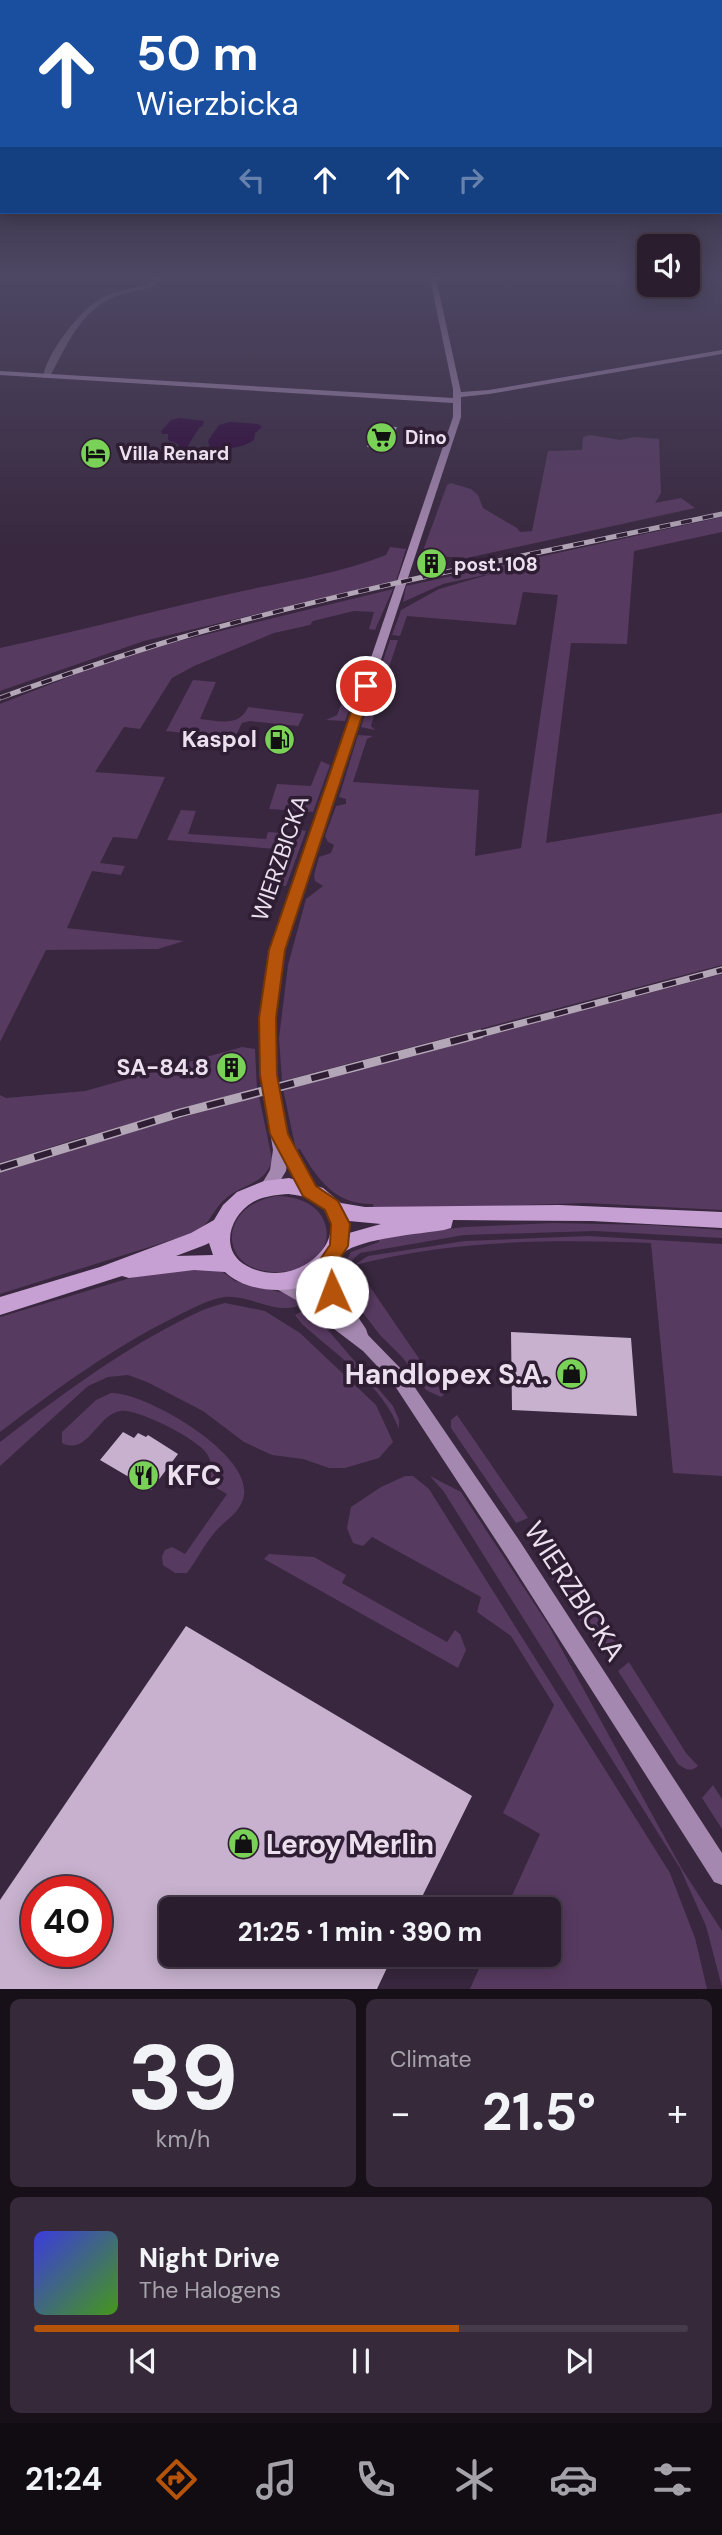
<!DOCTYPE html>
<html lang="en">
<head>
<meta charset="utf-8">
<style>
  body { margin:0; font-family:"DM Sans",sans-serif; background:#362a3a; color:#f1f3f6; height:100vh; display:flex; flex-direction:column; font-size:26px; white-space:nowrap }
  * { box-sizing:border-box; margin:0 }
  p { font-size:23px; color:#a5a2aa }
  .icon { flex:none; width:38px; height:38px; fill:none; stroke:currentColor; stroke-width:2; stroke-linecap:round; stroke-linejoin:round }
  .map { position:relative; height:1989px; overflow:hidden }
  .drawer { display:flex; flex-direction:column; gap:10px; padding:10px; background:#171019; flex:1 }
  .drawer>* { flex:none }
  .banner { position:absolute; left:0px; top:0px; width:723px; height:214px; box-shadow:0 4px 18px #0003,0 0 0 2px #463b4a; background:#1a4fa0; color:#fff; overflow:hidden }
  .controls { position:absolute; left:637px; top:234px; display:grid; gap:14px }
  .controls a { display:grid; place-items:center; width:63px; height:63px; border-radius:10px; background:#2a1d2e; box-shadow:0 4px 18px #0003,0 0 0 2px #463b4a; font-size:35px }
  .speed { position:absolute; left:21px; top:1876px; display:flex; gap:14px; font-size:35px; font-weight:700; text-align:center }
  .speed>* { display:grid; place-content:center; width:91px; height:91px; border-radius:50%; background:#2a1d2e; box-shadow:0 4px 18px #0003,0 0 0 2px #463b4a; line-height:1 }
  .speed .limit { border:10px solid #d22; background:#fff; color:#111 }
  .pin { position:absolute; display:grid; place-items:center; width:60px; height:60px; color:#fff; margin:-30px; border:4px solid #fff; border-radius:50%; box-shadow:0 2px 7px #0007 }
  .me { position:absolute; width:77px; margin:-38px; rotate:358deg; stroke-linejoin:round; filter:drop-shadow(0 0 5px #0008) }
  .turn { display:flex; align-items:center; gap:24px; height:147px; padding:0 21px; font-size:32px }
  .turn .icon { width:91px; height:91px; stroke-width:2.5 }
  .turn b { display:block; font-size:49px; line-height:60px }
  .lanes { display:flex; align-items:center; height:66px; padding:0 21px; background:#0003; justify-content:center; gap:35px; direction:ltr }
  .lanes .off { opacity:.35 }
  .big { font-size:52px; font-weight:800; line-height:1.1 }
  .drawer .card { flex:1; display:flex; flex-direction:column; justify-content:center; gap:10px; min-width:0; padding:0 24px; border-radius:10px; background:#362a3a }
  .drawer .dial { align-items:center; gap:0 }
  .dial b { font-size:91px; line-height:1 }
  .song { display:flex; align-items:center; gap:21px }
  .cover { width:84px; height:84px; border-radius:10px; background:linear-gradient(135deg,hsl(240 70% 55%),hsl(100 70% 35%)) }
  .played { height:7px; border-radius:4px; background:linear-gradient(90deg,#b45309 65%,#463b4a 65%) }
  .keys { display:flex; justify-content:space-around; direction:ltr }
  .heat { display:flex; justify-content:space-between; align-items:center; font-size:38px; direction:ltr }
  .drawer .tiles { flex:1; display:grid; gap:10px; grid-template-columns:1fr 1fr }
  .card:last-child { grid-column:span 2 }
  .trip { position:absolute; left:159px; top:1897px; width:402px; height:70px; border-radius:10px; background:#2a1d2e; box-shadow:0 4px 18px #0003,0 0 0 2px #463b4a; font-weight:800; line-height:70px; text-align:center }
  .menu { display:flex; height:112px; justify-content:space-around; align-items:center; background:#110c12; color:#a5a2aa }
  .menu .icon { width:49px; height:49px }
  .menu .current { color:#b45309 }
  .menu b { font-size:32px; color:#f1f3f6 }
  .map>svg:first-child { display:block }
</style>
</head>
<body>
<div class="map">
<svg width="722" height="1989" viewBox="0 0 722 1989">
  <rect width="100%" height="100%" fill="#38273e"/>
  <path fill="#573a60" d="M590 435 621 440 634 437 659 439 661 493 655 503 681 498 695 508 467 558 420 555 426 552 424 548 447 485 451 483 471 489 478 495 483 508 517 528 520 532 532 531 548 451 582 450 583 437Z
    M722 517V532L634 551 627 644 571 643 546 843 722 813V965L282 1081 279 1038 288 965 306 899 323 886 315 881 314 875 319 857 331 853 334 845 328 842 325 836 336 806 346 804V799L339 797 358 735 373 736 367 739 353 782 479 790 475 856 521 848 558 595 523 592 516 625 407 616 400 636 392 635 401 610 439 589 494 573 443 584 403 602 406 586Z
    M390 547 406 549 396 581 144 641 0 691V648C75 632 149 612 225 595 279 582 333 576 386 555Z
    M393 589 375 630 369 629 374 612 354 611 313 621 310 625 274 633 194 666 172 678 140 729 124 727 95 772 165 777 137 839 113 837 100 863 125 866 121 875 92 871 67 928 184 941 158 949 46 950 0 1042V704L102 664 163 645Z
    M390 640H398L380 695 385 699 384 705 376 708 371 726 375 730 361 727 368 705H377L379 699 371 696Z
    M356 666 365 667 345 721 326 720 337 715Z
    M193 680 216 682 200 719C219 721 240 727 248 707L304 714 298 726 250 721 242 723 234 739 166 731Z
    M321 761 330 765 313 812 269 809 277 784 311 786Z
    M181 810 196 811 188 834 266 839 268 832 295 834 297 829 306 831 286 886 277 885 289 850 167 840Z
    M722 974V1210L586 1203 374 1210 373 1204C335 1205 317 1179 300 1149L296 1150 283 1089Z
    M242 1047 255 1049 257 1089 80 1138 0 1163V1095L6 1098 85 1091Z
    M259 1096 272 1159C267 1185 240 1184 223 1201 211 1213 211 1223 194 1233L0 1294V1172L73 1148Z
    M277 1196C345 1197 341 1271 279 1272 218 1274 215 1206 277 1196Z
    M553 1223 651 1225 722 1230V1238L595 1231 464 1235 360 1253 346 1266 342 1281C337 1270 346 1262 351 1252L379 1242V1237L464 1227Z
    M588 1236 722 1244V1476L673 1473 651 1243C553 1239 451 1240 355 1265L444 1395 441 1397 426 1390 403 1358 380 1335 344 1288 350 1285 353 1266 368 1256 465 1241Z
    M191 1268 220 1270 235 1281 288 1294 302 1304C277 1318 247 1291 219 1298 203 1302 189 1310 175 1317 112 1348 55 1390 0 1432V1317L130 1278Z
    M225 1303 265 1311 300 1333 376 1405 393 1442 379 1458 345 1468H329L303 1459 272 1455 244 1442 203 1411 147 1382 128 1375 108 1377 88 1386 0 1466V1442C53 1401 106 1361 165 1329 184 1319 203 1308 225 1303Z
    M306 1309 327 1329 393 1406 399 1420V1429C383 1385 336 1355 302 1324L295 1315Z
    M111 1393C145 1392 251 1453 244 1495 241 1513 226 1519 215 1532 204 1545 197 1560 187 1573H175L163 1565 162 1556 165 1550 172 1547 185 1554 227 1494 211 1485C210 1473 214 1465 207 1454 198 1439 137 1408 120 1411 97 1415 88 1456 62 1443V1432L96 1400Z
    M457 1415 528 1518 516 1523 451 1428V1420Z
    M405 1476H413L429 1489 670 1873 695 1938 707 1989H470L485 1955H550V1909H506L540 1834 503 1813 554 1705 511 1636 477 1612 481 1597 372 1537 363 1546 353 1543 347 1528 351 1507 381 1487Z
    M430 1476 461 1492 549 1626 682 1869 722 1931V1987L706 1926 680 1868 444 1492Z
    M546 1547 621 1650 614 1654 602 1653 540 1561Z
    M269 1554 314 1557 346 1575 342 1583 447 1642 455 1630 460 1634 466 1650 458 1668 264 1559Z
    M629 1662 686 1753 698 1766C690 1772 686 1770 678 1764L618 1671Z
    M713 1785 722 1799V1829L702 1798Z"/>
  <path fill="#2c0437" d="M180 418 204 421 203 426 199 428 186 449H179L178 444 168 440V434H162L161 431 171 420Z
    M230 422 258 424 262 427 255 433 254 440C242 449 224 449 210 447L208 441 219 425Z"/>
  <path fill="#c7b1ce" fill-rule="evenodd" d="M375 426 397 427 389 449 367 447Z
    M511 1332 631 1338 637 1416 512 1410Z
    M123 1432 134 1438 138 1433 146 1437 148 1435 178 1454 151 1490 100 1460Z
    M186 1626 472 1796 416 1909H172V1955H393L377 1989H0V1900ZM37 1892H96V1951H37Z"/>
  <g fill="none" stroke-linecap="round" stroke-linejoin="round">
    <path fill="#7b6881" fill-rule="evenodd" d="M155 274H162L154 286C142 291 129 291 117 296 80 309 67 346 49 378H43C45 355 81 308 103 297 118 290 134 289 150 284Z"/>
    <path fill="#a588af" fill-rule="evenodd" d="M429 274H435L461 392 489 390 722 350V354L489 394 461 397V417L281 963 275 1018V1075L286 1136 317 1191 315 1195 309 1197 303 1195 287 1164 286 1171 274 1191 268 1193 262 1191 260 1187 270 1170 273 1150 261 1075V1018L267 963 453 417V403L0 375V371L453 398V389Z
      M327 1257 333 1259 340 1290 366 1329 368 1335 405 1373 519 1540 722 1853V1885L714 1882 505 1554 393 1383 363 1351 296 1300 273 1287 271 1282 273 1277C289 1272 321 1300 335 1310 326 1297 314 1275 321 1259Z"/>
    <path fill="#c6a0d3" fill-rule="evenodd" d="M289 1178 323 1188 341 1203 365 1207 559 1205 722 1212V1228L592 1221 453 1220 451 1228 444 1230C420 1234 362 1238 343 1253 337 1257 332 1269 322 1277 297 1296 248 1294 225 1272L194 1270 129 1278 122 1276 0 1315V1297L100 1267 191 1233 214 1220 223 1205 237 1192 264 1181ZM289 1194C295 1195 304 1196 310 1199 364 1227 301 1295 247 1266 219 1251 229 1216 253 1202 264 1196 276 1195 289 1194ZM349 1221 381 1224 349 1233ZM209 1243 213 1255 176 1256 205 1245Z"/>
    <defs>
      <path id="rail-far2" d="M0 698C58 677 116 657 176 639 355 587 540 553 722 514"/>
      <path id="rail-far1" d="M473 1036 722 970"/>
      <path id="rail" d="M0 1168 180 1113 480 1034"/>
    </defs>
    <use href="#rail-far2" stroke="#b3a6b7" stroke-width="5"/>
    <use href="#rail-far1" stroke="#b3a6b7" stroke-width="7"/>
    <use href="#rail" stroke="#b3a6b7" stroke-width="9"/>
    <use href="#rail-far2" stroke="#2e1d33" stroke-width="3.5" stroke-dasharray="11" stroke-linecap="butt"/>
    <use href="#rail-far1" stroke="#2e1d33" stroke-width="4.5" stroke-dasharray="14" stroke-linecap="butt"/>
    <use href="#rail" stroke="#2e1d33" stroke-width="6" stroke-dasharray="18" stroke-linecap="butt"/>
  </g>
  <linearGradient id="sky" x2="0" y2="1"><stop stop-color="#1f1522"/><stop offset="0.5" stop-color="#4d4763"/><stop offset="1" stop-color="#4d4763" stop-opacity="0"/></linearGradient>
  <rect width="722" height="553" fill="url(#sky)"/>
  <path fill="#b45309" stroke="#753606" stroke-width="2" d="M366 682 372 686 285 950 276 1018 277 1075 288 1134 316 1186 338 1201 350 1224 348 1246 336 1265 341 1292 338 1298 332 1300 325 1298 317 1264 330 1245 331 1224 325 1210 303 1196 270 1134 260 1075 259 1018 269 950 360 686Z"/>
  <defs>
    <symbol id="supermarket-disc" viewBox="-11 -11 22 22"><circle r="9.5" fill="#7ad157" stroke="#2e1d33"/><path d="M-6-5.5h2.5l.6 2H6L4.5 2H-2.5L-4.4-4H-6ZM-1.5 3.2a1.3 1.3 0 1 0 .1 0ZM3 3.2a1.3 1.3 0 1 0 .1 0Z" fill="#111"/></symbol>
    <symbol id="hotel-disc" viewBox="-11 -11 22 22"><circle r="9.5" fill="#7ad157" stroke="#2e1d33"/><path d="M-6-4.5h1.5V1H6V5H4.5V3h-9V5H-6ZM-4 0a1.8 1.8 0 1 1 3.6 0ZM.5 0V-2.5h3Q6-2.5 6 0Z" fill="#111"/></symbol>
    <symbol id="building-disc" viewBox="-11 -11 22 22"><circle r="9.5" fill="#7ad157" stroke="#2e1d33"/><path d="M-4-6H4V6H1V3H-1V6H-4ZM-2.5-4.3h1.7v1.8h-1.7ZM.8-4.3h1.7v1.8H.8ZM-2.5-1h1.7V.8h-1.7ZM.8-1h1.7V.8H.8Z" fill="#111"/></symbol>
    <symbol id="fuel-disc" viewBox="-11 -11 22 22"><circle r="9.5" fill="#7ad157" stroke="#2e1d33"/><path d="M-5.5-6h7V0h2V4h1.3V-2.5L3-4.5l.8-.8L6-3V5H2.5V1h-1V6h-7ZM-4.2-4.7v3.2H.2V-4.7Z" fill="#111"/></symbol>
    <symbol id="shop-disc" viewBox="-11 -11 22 22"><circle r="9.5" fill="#7ad157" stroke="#2e1d33"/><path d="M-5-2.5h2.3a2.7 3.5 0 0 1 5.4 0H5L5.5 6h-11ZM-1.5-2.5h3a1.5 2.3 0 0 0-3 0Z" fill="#111"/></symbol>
    <symbol id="restaurant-disc" viewBox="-11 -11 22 22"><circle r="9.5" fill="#7ad157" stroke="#2e1d33"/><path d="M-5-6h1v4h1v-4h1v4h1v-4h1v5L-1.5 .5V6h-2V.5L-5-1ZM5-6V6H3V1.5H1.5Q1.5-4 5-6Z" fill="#111"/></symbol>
  </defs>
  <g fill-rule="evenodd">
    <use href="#supermarket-disc" x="364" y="420" width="35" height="35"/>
    <use href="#hotel-disc" x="78" y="436" width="35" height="35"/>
    <use href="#building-disc" x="414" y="546" width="35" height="35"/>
    <use href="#fuel-disc" x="262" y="722" width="35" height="35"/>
    <use href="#building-disc" x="214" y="1050" width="35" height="35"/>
    <use href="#shop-disc" x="554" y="1356" width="35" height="35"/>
    <use href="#restaurant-disc" x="126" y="1458" width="35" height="35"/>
    <use href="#shop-disc" x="226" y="1826" width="35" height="35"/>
  </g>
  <g text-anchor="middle" stroke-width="7" stroke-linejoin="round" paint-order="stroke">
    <g font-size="19" font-weight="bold" fill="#ece0ef" stroke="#2e1d33" text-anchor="start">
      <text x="405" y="444">Dino</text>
      <text x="119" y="460">Villa Renard</text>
      <text x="454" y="571">post. 108</text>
    </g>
    <g font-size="23" font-weight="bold" fill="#ece0ef" stroke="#2e1d33" text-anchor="end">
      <text x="257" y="747">Kaspol</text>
      <text x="209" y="1075">SA-84.8</text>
    </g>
    <g font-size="23" fill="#ece0ef" stroke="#2e1d33">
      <text transform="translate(280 858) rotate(-71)" y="8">WIERZBICKA</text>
    </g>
    <g font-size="28" font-weight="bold" fill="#ece0ef" stroke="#2e1d33" text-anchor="start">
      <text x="549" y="1384" text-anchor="end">Handlopex S.A.</text>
      <text x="167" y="1485">KFC</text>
      <text x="266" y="1854">Leroy Merlin</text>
    </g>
    <g font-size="28" fill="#ece0ef" stroke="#2e1d33">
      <text transform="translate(575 1591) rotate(57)" y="10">WIERZBICKA</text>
    </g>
  </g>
</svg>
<div class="controls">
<a><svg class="icon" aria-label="sound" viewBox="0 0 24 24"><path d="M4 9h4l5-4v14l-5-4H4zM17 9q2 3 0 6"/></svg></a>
</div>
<div class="speed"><div class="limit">40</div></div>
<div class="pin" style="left:366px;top:686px;background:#d93025"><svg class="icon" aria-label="arrive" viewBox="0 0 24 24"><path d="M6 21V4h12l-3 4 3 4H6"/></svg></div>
<svg class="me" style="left:332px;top:1292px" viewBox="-20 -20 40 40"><circle r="19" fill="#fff"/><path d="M0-13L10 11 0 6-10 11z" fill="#b45309"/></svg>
<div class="trip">21:25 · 1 min · 390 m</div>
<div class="banner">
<div class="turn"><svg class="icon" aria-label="ahead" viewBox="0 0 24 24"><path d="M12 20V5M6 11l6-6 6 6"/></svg><div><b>50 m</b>Wierzbicka</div></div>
<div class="lanes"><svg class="icon off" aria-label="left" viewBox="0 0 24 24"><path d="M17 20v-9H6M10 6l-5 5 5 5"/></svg><svg class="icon" aria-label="ahead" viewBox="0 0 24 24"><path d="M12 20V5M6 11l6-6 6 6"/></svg><svg class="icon" aria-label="ahead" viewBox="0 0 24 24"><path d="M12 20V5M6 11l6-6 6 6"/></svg><svg class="icon off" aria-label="right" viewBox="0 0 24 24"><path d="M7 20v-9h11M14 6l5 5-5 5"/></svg></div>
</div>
</div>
<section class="drawer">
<div class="tiles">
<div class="card dial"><b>39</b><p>km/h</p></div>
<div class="card"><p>Climate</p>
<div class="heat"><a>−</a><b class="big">21.5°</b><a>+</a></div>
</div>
<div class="card">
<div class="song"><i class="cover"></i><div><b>Night Drive</b><p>The Halogens</p></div></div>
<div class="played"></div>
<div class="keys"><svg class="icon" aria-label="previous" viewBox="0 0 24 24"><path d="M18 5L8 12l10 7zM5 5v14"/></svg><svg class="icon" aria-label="pause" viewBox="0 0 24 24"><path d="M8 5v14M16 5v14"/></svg><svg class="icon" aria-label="next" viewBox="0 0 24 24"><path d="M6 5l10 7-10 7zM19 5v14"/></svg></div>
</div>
</div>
</section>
<nav class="menu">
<b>21:24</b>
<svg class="icon current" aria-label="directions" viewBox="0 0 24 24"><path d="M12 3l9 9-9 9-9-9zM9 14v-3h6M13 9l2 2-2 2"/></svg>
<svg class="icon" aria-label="music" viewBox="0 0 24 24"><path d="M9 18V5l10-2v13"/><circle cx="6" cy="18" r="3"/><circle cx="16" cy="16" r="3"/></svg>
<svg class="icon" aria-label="phone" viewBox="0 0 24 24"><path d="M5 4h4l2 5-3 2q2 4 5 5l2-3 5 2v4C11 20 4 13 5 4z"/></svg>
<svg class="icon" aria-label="climate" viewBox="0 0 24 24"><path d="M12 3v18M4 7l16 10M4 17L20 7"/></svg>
<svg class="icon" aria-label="car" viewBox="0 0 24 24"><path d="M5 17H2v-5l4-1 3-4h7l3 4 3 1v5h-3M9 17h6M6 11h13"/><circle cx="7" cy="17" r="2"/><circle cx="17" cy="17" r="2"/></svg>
<svg class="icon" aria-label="filters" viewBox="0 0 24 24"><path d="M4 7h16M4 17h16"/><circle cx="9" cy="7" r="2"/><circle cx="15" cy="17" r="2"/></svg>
</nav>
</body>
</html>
